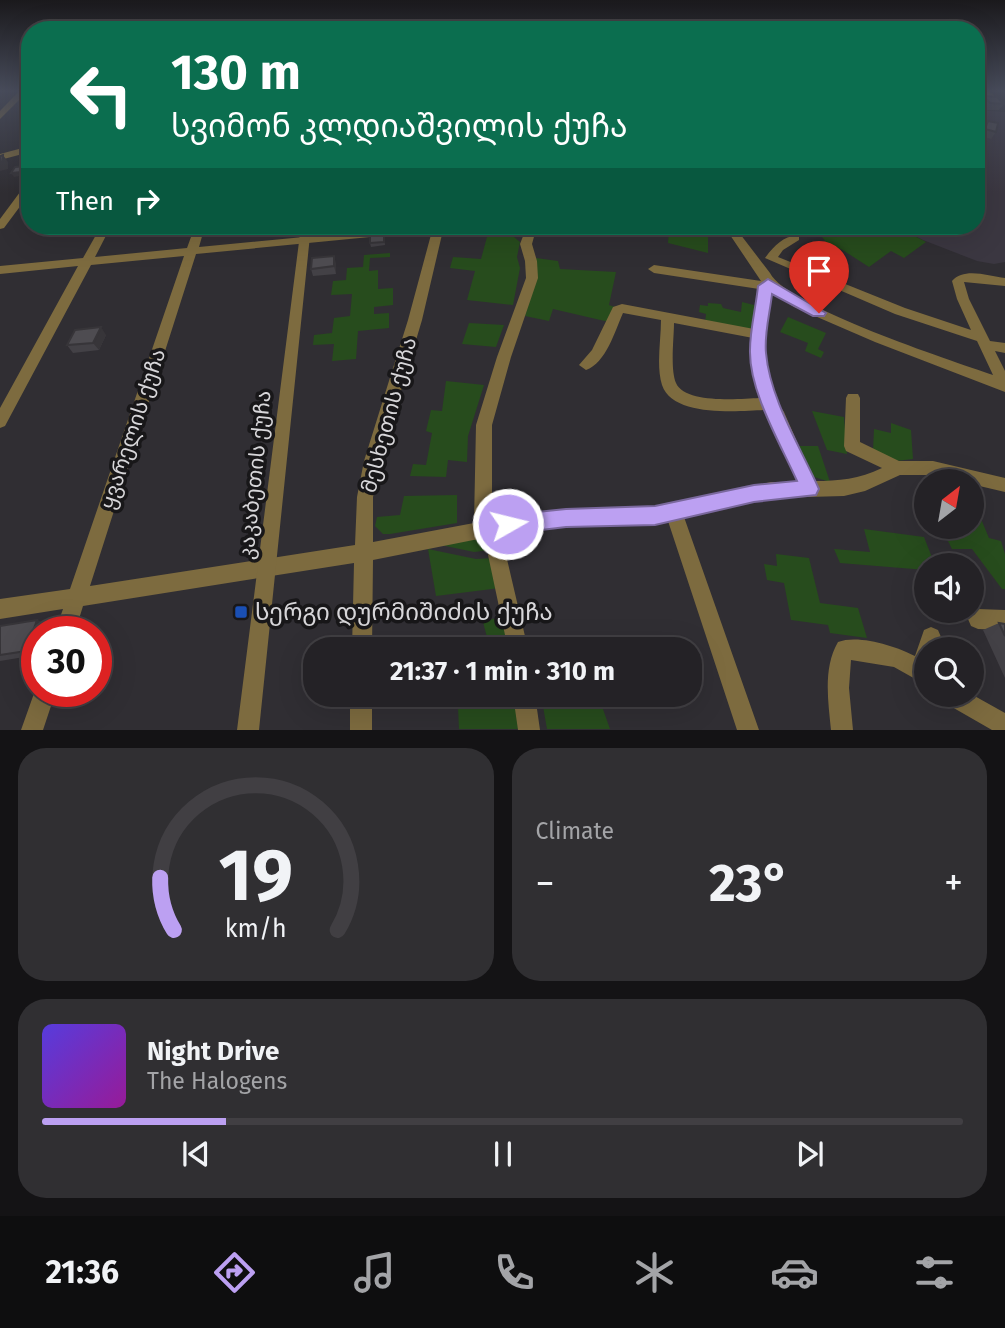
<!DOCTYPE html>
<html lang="en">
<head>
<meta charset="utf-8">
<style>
  body { margin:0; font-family:"Fira Sans","Noto Sans Georgian",sans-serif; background:#302f32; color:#f1f3f6; height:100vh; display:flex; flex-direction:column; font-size:26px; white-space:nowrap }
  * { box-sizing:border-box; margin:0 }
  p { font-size:23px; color:#a3a4a7 }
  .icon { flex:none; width:38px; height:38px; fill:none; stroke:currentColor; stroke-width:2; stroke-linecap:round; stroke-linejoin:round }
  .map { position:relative; height:730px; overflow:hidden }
  .sheet { display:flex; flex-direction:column; gap:18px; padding:18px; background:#141315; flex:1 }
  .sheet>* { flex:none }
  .top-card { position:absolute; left:21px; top:21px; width:964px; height:214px; border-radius:28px; box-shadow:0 7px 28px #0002,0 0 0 2px #413f43; background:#0b6e4f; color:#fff; overflow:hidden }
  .needle { width:46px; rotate:31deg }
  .fabs { position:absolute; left:914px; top:469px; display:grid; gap:14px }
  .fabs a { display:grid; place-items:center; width:70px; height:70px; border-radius:50%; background:#242226; box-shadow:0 7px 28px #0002,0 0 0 2px #413f43; font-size:35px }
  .speed { position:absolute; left:21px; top:616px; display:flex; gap:14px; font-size:35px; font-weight:700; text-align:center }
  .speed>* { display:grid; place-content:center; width:91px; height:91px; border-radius:50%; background:#242226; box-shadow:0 7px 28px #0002,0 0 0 2px #413f43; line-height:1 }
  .speed .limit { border:10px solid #d22; background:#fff; color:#111 }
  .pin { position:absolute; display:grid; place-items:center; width:60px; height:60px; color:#fff; margin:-72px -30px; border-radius:50% 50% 50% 0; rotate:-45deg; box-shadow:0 0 7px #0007 }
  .pin .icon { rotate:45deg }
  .me { position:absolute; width:77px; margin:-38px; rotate:82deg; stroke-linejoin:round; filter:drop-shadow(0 0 5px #0008) }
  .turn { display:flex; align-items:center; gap:24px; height:147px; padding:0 35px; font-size:32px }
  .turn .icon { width:91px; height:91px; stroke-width:2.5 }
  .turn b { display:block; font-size:49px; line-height:60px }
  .then { display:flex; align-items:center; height:66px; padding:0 35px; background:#0003; gap:14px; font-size:26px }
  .big { font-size:52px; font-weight:700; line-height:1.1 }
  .sheet .card { flex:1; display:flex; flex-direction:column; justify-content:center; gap:10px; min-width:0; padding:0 24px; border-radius:28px; background:#302f32 }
  .sheet .dial { align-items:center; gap:0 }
  .dial svg { height:182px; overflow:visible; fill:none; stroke:#413f43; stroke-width:7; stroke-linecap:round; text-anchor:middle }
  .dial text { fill:#f1f3f6; stroke:none }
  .song { display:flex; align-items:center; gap:21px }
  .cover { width:84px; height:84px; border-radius:10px; background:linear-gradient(135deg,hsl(250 70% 55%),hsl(300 70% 35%)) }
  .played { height:7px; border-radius:4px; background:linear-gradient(90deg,#bca0f2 20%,#413f43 20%) }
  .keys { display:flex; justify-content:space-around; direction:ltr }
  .heat { display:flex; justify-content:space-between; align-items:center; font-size:38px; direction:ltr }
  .sheet .tiles { flex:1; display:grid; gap:18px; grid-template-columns:1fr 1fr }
  .card:last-child { grid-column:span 2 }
  .trip { position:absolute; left:303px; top:637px; width:399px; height:70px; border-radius:28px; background:#242226; box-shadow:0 7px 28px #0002,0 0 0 2px #413f43; font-weight:700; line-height:70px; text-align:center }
  .menu { display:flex; height:112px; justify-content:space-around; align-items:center; background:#0e0e0f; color:#a3a4a7 }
  .menu .icon { width:49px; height:49px }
  .menu .current { color:#bca0f2 }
  .menu b { font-size:32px; color:#f1f3f6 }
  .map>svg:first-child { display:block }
</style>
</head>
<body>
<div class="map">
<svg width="1005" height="730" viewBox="0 0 1005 730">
  <rect width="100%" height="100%" fill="#302e33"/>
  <path fill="#3b3741" d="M977 110 1005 112V262L994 264 977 261 923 240 896 226H976Z"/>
  <path fill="#274c1d" d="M490 226H517L514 237 520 242 517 257 520 268 513 305 467 300 475 271 450 268 453 257 481 259Z
    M814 226H896L926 242 904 258 891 251 869 267 841 249H831Z
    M685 227 708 230V253L668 243 669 229 684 231Z
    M390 253V257L370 258 369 271 378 270V289L393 288V305L374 307V314L389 313V328L358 331 356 359 332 361 334 344 313 345 314 335 332 333 334 318 350 316 352 294 331 295 333 281 346 280 347 268 363 267 364 255Z
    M536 258 558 261 560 269 616 272 609 305 615 307 609 322 553 309 549 321 525 316 537 278Z
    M742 302 758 306 755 329 705 323 706 314 699 312 700 305 708 306V303L721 304 723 308 741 312Z
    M788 317 826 333 818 349 824 352 821 358 805 351 808 343 780 332Z
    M469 323 504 325 496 347 462 344Z
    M446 381 484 385 468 436 467 462 448 460 446 477 410 476 413 464 426 465 432 433 426 431 431 410 442 411Z
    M812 411 844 417 847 454 827 450Z
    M891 423 911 430 913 459 896 461 873 450 874 429 891 433Z
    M793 446H818L830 482 811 476Z
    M457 495V523L390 534H383L375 526 377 517 400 515 404 496Z
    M971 506 976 507 989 538 1001 541 1005 554V589H1002L972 549H952L942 529 971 527Z
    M864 529 924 537 935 565H926V570L840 563 834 549 870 552Z
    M505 534 509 548 474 552 436 544Z
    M428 549 476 559 493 558 500 588 436 596Z
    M776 554 809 558 820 603 858 608 867 638 830 633 828 625 791 620 784 583 767 580 764 564 777 566Z
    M506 615 512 649H472L489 645 483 622Z
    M430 695H516L518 729H459L458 707 430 705Z
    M541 695H598L610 729H547Z"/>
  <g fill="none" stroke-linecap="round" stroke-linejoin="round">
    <path fill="#7d6b3f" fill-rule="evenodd" d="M19 91H28L0 119V111Z
      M982 91H990L995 97 976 100V96L985 95Z
      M30 183V193L4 228 0 229V219L26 184Z
      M101 226H111L95 257 187 248 195 226H205L199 247 418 226H444L422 320 380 461 373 497V542L474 523 476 425 497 357 526 278 525 261 520 244 527 226H537L532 244 537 261 538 278 511 357 492 425V520L534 512 655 508 771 482H798L766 410C740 411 673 418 662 385 656 366 661 340 661 320L623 313C615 331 606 363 586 370L579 365 592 350 613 307 622 304 754 329 759 289 654 273 648 269 654 265 761 281 724 226H734L770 273C787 307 950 360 993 375L977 341 895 314 765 258C773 247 785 234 799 236V240L783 250 778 257 905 308 971 330 957 299 952 281C964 267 988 276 1005 278V286L964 282 969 299 990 341 1005 343V353L995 351 1005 371V392L875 342 794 307 771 291 765 351 772 395 784 412 814 481C839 481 859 479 882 468L846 451 844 446 846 398 848 394H858L860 398V442L899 461H933L1005 478V492L971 484V481H958L933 475H900L865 491 844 496 771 498 684 517 759 730H737L668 521 655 524 534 528 373 560 372 649H352L354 563 83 606 75 632H55L63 609 0 619V599L70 589 184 256 91 265 5 426 0 428V408L78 266 0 274V266L83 258ZM432 231 408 320 364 461 357 497 355 545 90 586 196 254ZM674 323 753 338 751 351 759 398C740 399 685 404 676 383 670 369 674 338 674 323Z
      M497 546 503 549 506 555 528 649H508L488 555 491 549Z
      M978 609 1005 610V630L978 629 971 626 968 619 971 612Z
      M931 627 938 630 941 637 937 649H926V685L894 667 851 660 849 688 853 730H831C828 700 823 668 838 642 858 634 896 646 915 656L924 630Z
      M37 685V691H56L43 730H21Z
      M971 694 1005 713V730H992L945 703 942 695Z
      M350 695H372V730H350Z
      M513 695H535L540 730H518Z"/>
    <path fill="#7d6b3f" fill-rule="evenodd" d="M30 146V152L0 160V154Z
      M301 226H311L259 730H237Z"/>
  </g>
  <path fill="#434146" d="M976 91H987L984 96 976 95Z
    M984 96 1004 104 999 110H986L979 103Z
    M988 121 996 132 991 139 981 136 983 128Z
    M249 226H271L270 231 251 232Z
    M275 226H295L294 230 277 231Z
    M384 234 385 245 371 247 370 243Z
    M336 263V274L313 276 311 269Z
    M106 335 99 350 73 353 67 345Z
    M37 620 47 625 36 655 0 661V626Z
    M999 623 1005 624V678L983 630Z"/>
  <path fill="#373539" d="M3 155 8 162V169L0 171V162Z
    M26 166 28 170 25 175 14 177 11 173Z
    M334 256 336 263V274L334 266Z
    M101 327 106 335 99 350 93 343Z
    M37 620 47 625 44 632H37L36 655 26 651Z"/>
  <path fill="#4e4c51" stroke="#373539" stroke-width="2" d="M984 96 997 97 1004 104 990 103Z
    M988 121 998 123 996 132 985 129Z
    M3 155 2 162H0V156Z
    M26 166 22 172 11 173 15 167Z
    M384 234V242L370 243V235Z
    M334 256V266L311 269 312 258Z
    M101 327 93 343 67 345 75 330Z
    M37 620 26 651 0 655V626Z
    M999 623 1005 624V636Z"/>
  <linearGradient id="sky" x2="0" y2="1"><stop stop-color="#1a191c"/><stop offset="0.47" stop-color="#484c5b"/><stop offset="1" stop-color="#484c5b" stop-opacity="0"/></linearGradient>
  <rect width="1005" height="193" fill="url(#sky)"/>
  <path fill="#bca0f2" stroke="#7a689d" stroke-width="2" d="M768 279 826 313 824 316H813L772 294C770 313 764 334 766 353 770 399 800 446 819 489L816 495 754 502 655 525 566 527 508 534 501 531 498 524 501 518 508 515 566 509 655 506 754 485 797 481C780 443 749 391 750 350 750 329 756 307 758 286Z"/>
  <rect fill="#1a4fb4" stroke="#181719" stroke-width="2.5" x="234" y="605" width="14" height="14" rx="3.5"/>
  <g text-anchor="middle" stroke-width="7" stroke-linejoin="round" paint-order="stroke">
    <g font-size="21" fill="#d7d6d9" stroke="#181719">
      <text transform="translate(389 415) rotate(-75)" y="7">მესხეთის ქუჩა</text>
      <text transform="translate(133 429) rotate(-72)" y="7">ყვარელის ქუჩა</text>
      <text transform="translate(255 475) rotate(-84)" y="7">კაკაბეთის ქუჩა</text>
    </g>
    <g font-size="24" fill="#d7d6d9" stroke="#181719" text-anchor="start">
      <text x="255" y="620">სერგი დურმიშიძის ქუჩა</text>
    </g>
  </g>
</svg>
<div class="fabs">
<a><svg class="needle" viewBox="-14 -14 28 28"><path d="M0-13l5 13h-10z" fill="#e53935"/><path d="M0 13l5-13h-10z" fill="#a3a4a7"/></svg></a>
<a><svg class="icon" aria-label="sound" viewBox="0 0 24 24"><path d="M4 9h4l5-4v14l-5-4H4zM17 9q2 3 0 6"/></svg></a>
<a><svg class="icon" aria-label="search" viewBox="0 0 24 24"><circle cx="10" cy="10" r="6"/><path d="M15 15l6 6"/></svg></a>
</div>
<div class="speed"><div class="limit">30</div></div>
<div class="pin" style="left:819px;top:313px;background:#d93025"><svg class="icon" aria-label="arrive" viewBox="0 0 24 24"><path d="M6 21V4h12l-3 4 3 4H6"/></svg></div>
<svg class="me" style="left:508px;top:524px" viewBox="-20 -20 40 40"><circle r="17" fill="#bca0f2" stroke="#fff" stroke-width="3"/><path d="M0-11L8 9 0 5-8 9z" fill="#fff"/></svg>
<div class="trip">21:37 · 1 min · 310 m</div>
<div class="top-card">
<div class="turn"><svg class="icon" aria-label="left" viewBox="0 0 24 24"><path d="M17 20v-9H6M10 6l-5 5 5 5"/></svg><div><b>130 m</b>სვიმონ კლდიაშვილის ქუჩა</div></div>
<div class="then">Then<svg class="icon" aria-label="right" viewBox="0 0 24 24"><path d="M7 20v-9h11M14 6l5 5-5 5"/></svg></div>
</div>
</div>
<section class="sheet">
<div class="tiles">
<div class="card dial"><svg viewBox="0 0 100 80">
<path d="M14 69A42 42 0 1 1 86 69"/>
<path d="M14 69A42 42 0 0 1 8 46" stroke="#bca0f2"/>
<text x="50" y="56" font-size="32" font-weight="700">19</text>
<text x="50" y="72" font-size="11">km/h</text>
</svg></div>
<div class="card"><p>Climate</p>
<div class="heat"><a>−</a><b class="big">23°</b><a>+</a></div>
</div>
<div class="card">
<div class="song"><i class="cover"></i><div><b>Night Drive</b><p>The Halogens</p></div></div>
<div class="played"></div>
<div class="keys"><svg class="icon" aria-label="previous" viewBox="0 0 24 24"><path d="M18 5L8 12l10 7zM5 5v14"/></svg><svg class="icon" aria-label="pause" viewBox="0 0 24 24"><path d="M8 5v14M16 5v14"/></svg><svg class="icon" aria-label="next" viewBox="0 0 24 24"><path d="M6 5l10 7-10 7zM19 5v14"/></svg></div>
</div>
</div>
</section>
<nav class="menu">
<b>21:36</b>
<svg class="icon current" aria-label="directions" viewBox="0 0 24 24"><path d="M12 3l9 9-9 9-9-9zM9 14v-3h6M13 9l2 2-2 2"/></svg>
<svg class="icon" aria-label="music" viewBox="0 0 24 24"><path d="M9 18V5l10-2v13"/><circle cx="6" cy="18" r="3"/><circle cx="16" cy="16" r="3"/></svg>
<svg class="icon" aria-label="phone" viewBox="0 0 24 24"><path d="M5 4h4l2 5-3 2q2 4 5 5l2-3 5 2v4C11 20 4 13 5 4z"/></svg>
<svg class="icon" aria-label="climate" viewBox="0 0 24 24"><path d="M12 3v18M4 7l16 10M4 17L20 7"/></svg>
<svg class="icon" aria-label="car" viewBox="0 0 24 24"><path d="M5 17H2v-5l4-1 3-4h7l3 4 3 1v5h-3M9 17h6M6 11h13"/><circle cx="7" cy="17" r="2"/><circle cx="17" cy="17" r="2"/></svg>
<svg class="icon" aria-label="filters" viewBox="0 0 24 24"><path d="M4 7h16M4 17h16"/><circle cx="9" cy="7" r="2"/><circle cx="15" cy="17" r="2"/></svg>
</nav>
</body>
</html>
